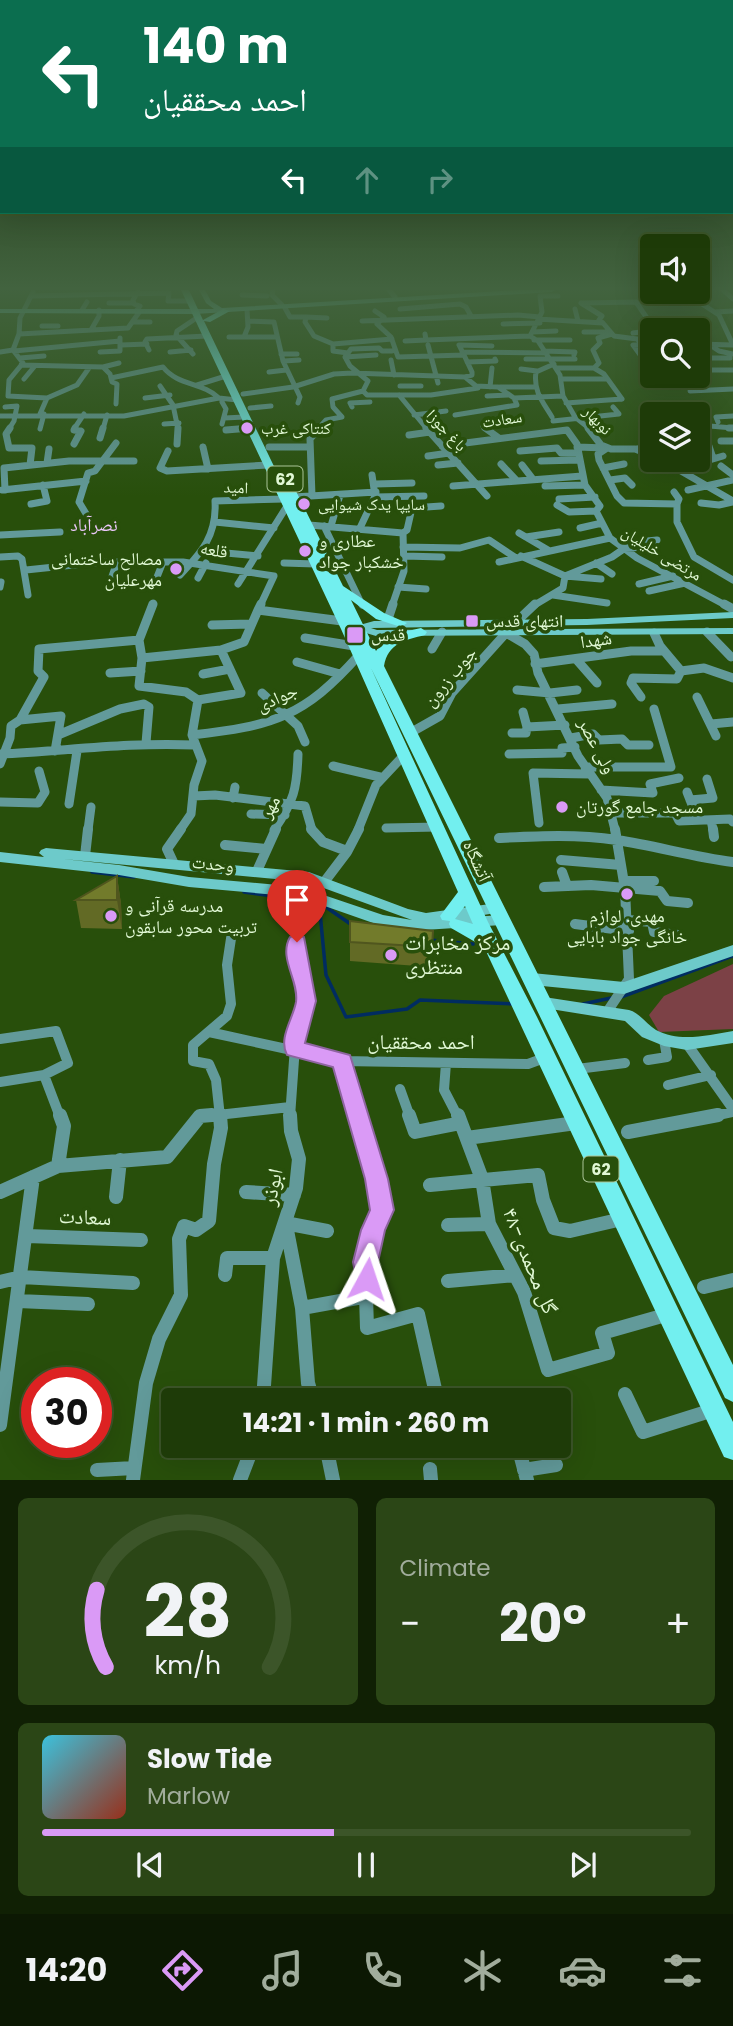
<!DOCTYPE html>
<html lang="en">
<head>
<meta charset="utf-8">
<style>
  body { margin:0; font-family:Poppins,"Noto Naskh Arabic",sans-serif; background:#2b4616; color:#f1f3f6; height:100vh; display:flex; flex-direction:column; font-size:26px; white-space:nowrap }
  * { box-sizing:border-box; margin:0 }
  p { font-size:23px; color:#a1ad9c }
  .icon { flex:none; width:38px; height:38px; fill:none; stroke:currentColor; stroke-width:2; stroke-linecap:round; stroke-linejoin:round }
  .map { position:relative; height:1480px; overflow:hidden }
  .drawer { display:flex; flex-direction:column; gap:18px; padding:18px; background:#102004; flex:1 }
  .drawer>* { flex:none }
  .top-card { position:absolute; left:0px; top:0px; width:733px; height:214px; box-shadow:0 7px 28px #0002,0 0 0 2px #3c5529; background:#0b6e4f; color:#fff; overflow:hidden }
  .fabs { position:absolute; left:640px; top:234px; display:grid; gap:14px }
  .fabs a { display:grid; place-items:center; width:70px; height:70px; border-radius:7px; background:#1e3b08; box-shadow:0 7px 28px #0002,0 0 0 2px #3c5529; font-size:35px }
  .speed { position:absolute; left:21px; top:1367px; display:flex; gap:14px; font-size:35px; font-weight:700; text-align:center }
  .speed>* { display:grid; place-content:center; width:91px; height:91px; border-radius:50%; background:#1e3b08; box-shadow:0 7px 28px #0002,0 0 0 2px #3c5529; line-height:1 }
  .speed .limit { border:10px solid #d22; background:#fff; color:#111 }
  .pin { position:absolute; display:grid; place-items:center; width:60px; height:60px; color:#fff; margin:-72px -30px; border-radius:50% 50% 50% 0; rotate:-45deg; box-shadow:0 0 7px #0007 }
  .pin .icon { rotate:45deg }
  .me { position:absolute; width:77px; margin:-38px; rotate:5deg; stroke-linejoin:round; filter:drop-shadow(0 0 5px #0008) }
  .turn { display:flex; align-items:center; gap:24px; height:147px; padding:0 28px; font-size:32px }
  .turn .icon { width:91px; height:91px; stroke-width:2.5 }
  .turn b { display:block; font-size:49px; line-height:60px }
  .lanes { display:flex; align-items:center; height:66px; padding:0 28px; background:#0003; justify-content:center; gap:35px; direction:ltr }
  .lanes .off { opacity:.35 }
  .big { font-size:52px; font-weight:700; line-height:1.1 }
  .drawer .tile { flex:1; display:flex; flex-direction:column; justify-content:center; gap:10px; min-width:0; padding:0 24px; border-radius:10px; background:#2b4616 }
  .drawer .dial { align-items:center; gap:0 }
  .dial svg { height:182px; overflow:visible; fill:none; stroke:#3c5529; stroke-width:7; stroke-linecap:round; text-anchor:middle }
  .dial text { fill:#f1f3f6; stroke:none }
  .song { display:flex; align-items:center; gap:21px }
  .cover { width:84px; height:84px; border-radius:10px; background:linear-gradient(135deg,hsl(190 70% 55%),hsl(10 70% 35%)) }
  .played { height:7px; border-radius:4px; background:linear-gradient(90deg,#da9af6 45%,#3c5529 45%) }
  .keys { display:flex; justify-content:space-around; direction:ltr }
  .heat { display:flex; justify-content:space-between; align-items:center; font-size:38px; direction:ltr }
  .drawer .tiles { flex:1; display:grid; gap:18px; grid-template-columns:1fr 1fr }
  .tile:last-child { grid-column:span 2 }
  .trip { position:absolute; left:161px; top:1388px; width:410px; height:70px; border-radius:7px; background:#1e3b08; box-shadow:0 7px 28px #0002,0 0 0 2px #3c5529; font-weight:700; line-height:70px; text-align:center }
  .menu { display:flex; height:112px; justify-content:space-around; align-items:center; background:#0c1803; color:#a1ad9c }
  .menu .icon { width:49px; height:49px }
  .menu .current { color:#da9af6 }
  .menu b { font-size:32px; color:#f1f3f6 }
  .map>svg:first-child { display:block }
</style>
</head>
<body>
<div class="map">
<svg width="733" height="1480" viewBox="0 0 733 1480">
  <rect width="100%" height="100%" fill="#284f0b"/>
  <path fill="#7c4146" d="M733 964V1029L659 1032 649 1015 664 996Z"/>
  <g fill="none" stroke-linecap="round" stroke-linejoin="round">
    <path stroke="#002c61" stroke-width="3.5" d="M92 872 134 877
      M244 892 310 901
      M319 902 326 975 346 1017 407 1009 420 1000 513 1004
      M323 905 352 925
      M430 940 473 944
      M621 997 733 956
      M583 1004 611 998"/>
    <path stroke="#629a9a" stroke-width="5" d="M273 290 272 295 282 305
      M389 290 395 297
      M723 290 733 299
      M33 292 20 318 19 334 13 350 23 363 9 380 8 396 47 398
      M693 292 688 295 719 315 733 345
      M242 295 267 296
      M690 295 709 294
      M31 296 169 293 168 301H190
      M558 296H540L542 312 530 336 538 341 560 375 563 396 575 417 590 429
      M109 303H133
      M581 303 636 302 649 321V328
      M581 303 602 316 599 320 603 323
      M285 308 290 317H306L305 322 314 336 333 344V351L348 353 345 357 350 366 368 381 363 391 367 395H431L478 388
      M400 309 460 304 466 307 471 316
      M575 309 578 321
      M82 310 87 302
      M136 311 140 306 134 304 133 300 138 292
      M375 311 384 317 377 324 391 337 398 357 464 355 472 372V375L465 377
      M715 312 733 311
      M306 317 327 318
      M538 319 603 323 614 336 637 339 642 344
      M248 321 274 322 283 361 300 397 298 403
      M362 321 518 315 540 317
      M133 322H150
      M503 324 540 323
      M42 326H58
      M91 330 99 316V310
      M532 332 556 331
      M584 332H607
      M633 333 648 331 649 328H679
      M19 334 128 328 140 311
      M612 334 598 338 600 343 593 350 599 363 594 368 604 374 622 399
      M229 337H275
      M244 337 248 327 247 310
      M426 340 530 336
      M534 340H570
      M405 341 426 340 425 334
      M333 344 392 339
      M698 344 733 345
      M121 345 147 344
      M428 345 438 383
      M710 345 719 351 733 354
      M149 350 145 342 147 339 207 336
      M14 351 120 341
      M544 351 575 352 574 355
      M0 352 13 350
      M100 352 120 351V338
      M170 352 191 350
      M462 352 545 353
      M348 353 351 349 379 348 382 351H392
      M193 354 176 335 177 331 195 319
      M281 354H297
      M464 355 459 345 492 346
      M641 356 633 345 653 344
      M345 357 376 355
      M20 358 44 356
      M711 358H730
      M526 359H575
      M391 360 394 375
      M284 361 299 360
      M467 362 496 361 495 359
      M21 365 103 367
      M557 368H594
      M521 369 537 371
      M709 370H733
      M269 372 286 370
      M111 378 163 367C178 386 202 382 219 398
      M24 379 34 367
      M561 379H607
      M197 385 226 376
      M160 386 173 405 178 429
      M400 386H421
      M490 387 492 368
      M500 387H534
      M690 391 733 389
      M243 394 293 387 334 374 352 373 465 377 476 386 498 387 514 398 563 396
      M399 395 427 429
      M487 396 508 395
      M145 398 170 395
      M222 402 226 409 222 424
      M566 403 622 399
      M116 404 117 384 112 382 110 374 103 367 119 363
      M5 407 17 406 14 421 9 429
      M352 407 350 403 370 402
      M250 408 271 406
      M40 414 47 398 77 385 89 368
      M414 415 446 411
      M455 415 517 405 514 398
      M0 416H124L219 398 237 400
      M552 417C543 402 533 391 536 372L554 364
      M224 418 245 417
      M553 421 619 414 613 407
      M718 422 716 417 733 416
      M164 424 179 423
      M698 425 733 428
      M483 426 488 429
      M40 429 44 414
      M74 429 84 414
      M103 429 107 415
      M233 429 250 428
      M318 429 326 420 342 417 333 407 332 399 363 391"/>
    <path stroke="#629a9a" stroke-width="7" d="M10 428 6 434 9 448H32L30 465
      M426 428 487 496
      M485 428 499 438
      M588 428 601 445 611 449H635L653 456
      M729 428H733
      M226 430 250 428
      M409 435 430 432
      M100 438 103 428
      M721 441H733
      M74 444 81 431 74 430 75 428
      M177 444 178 428
      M442 446 567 430 577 444 585 485 600 506 596 511 610 538 637 558 727 606
      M709 446 713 458
      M203 447 208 469
      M269 447H310
      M577 447 606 448
      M607 448 598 454 599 460 617 496 624 503 677 504V522L694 557 733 580
      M637 449 653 447
      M168 451 160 468 167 471 268 465
      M520 451 557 448 561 453H577
      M428 456 449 453
      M662 460 733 501
      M541 461 578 460
      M47 463 49 449
      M501 464 516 480
      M438 465 458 463
      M522 465 532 478
      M721 466 733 475
      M603 468 624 464
      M679 469 723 456
      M610 480 625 478 632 485
      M375 484 412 483
      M453 486 582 476
      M545 486 585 485
      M2 490 86 481
      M5 490 4 468 69 461H134
      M688 490 733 480
      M674 492 679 499 677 504
      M312 496 310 439 320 428
      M294 497 376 492
      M375 497 424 496
      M559 499 595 497
      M701 503 719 505 733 502
      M31 504 47 501 43 485
      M557 505 569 512 596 511
      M88 517 79 502 88 473 95 471 116 443
      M215 522 274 528
      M309 525 403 533 404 571 392 606
      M324 526 362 605
      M331 526 340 495
      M360 528 375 496 372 475
      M580 528 602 523
      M403 533 407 530 412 508 441 506
      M519 533 548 550
      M0 535 60 532
      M526 537 559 532
      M637 542 657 540
      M403 547 460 548 489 540 516 558
      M226 553 258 556
      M404 556 442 557
      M521 556 565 576 601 579
      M0 557 18 556 22 559 28 595
      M499 562 610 538
      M284 563 315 564
      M596 563 612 574
      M26 570 102 562H183L274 576 260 606
      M180 575C202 552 217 535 215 501L284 499
      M198 578 206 563
      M110 582 117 562
      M238 584 287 506
      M639 584 673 576
      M0 587 1 582
      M153 587 163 562
      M398 587 426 589
      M649 591 685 583
      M553 595 607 603
      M533 606 563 588 565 576 612 557 625 548 651 547"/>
    <path stroke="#629a9a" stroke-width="9" d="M261 604 258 610 342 621
      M724 604 733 609
      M388 619 393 604
      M515 623 535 604
      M212 625 250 624
      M707 632 731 657
      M305 638 354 646
      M139 640 153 604
      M432 649 442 632
      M142 658 139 686 186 692 198 700
      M576 659 597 683
      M297 662 340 674
      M535 664 631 651H661
      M681 671 704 668 733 678
      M110 673 141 671
      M203 674 230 669
      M517 690 550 693 577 690
      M262 693 298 726 305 742
      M641 697 631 683 633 678 677 679 681 671 660 646 654 633
      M697 697 716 736
      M558 709 612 704
      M523 712 527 727
      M20 720 44 677 38 671 39 649 139 640 142 658 221 650 244 642 258 610
      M711 724 733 722
      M410 733 440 716 452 693 506 633 525 644 534 654 538 673 578 756 607 798 615 830
      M512 733H526L527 727 565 725
      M58 735 120 709 144 704 149 707 146 743
      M192 735C273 726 304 717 359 655
      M571 738 593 734 599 740 622 739 628 745H649
      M0 754C65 751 129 742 194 745
      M509 754 562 753V748L575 747
      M0 764 10 738 11 726 20 720 61 716 55 751
      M333 766 380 777
      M585 767H671L654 709
      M601 790 653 793 650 784 679 778
      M687 792 698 820
      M194 796 215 795 305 806 312 830
      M233 798 235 787
      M690 800 713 798 707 779
      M0 802 38 803 45 792 39 771
      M69 804 77 751
      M611 813H675L679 821 730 819 733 822
      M251 814 285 815
      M711 820 713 830
      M539 823 533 773 589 774
      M386 828 439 827
      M88 830 91 807
      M180 830 191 814 194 785 202 761 192 735 198 700 241 693 221 650
      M274 830C294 801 297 789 298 754
      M358 830 376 785 405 754"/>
    <path stroke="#629a9a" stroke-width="10" d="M311 829 323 842 347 851
      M713 829 714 837
      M499 838C539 836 577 834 617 840 656 846 694 857 733 862
      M225 845 266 849
      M85 856 88 829
      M561 860 621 865
      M174 864 167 849 181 829
      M257 871 276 829
      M562 872 567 886
      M325 881 347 852 359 829
      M624 881H654
      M544 887 591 885 660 891 667 901 688 903
      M628 920 652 922 654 932 678 935
      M575 924 629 931
      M607 1012 629 979 625 889 615 829
      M209 1032 342 1061 528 1064 547 1057
      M0 1039 56 1031 68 1063 44 1075 60 1117
      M687 1044 733 1109
      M648 1060 667 1057 664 1040
      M342 1061 359 1117
      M446 1063 444 1090 458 1117
      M577 1069 625 1063
      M0 1082 44 1075
      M668 1085 711 1075
      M400 1089 410 1117
      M200 1117 290 1107
      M220 1117 216 1080 209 1064 193 1061V1045L227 1016 231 1004 227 965 232 932
      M290 1117 296 1032 306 1001 305 984 297 964V942
      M709 1117 733 1112"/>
    <path stroke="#629a9a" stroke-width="14" d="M359 1115 375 1171 381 1207 365 1263 367 1328 418 1314 437 1398
      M409 1115 415 1132 461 1123
      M458 1115 482 1179 489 1224 524 1292 548 1370 608 1353 602 1333 669 1314
      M628 1132 718 1115
      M467 1138 576 1123
      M58 1166 64 1126 60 1115
      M430 1185 538 1175 543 1200 554 1228 570 1231 622 1219
      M0 1192 58 1166 167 1157 200 1116 212 1115
      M246 1192 294 1195
      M116 1197 120 1160
      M285 1223 327 1231
      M286 1225 302 1308 308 1383 313 1400
      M448 1225 489 1224
      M27 1236 141 1240
      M225 1275 227 1258H273
      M448 1281 515 1275
      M0 1282 21 1277 133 1283
      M704 1287 733 1280
      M18 1301 88 1304
      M302 1308 368 1296
      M625 1394 643 1432 713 1410
      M263 1400 273 1258 296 1188 299 1159 291 1131 290 1115
      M0 1425 33 1177
      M326 1446 333 1480
      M518 1446 527 1480
      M520 1453 542 1448
      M430 1469 431 1480
      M97 1470 134 1468
      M524 1470 556 1465
      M133 1480 146 1383 159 1339 181 1295 179 1239 184 1226 196 1230 209 1221 214 1164 221 1128 220 1115
      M240 1480 253 1446"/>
    <path fill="#6dcaca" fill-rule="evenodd" d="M199 290H205L211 301 222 308 519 290H555L552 292 195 314 0 313V309H214L206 303Z
      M733 612V618L587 625 371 628 377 630 733 628V634L376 636 356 630 355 628 356 626 374 621 587 619Z
      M46 848 309 872 408 909 426 913 497 903 502 904 504 908 502 912 471 917 502 915 507 916 509 920 507 924 502 925 408 931 376 924 299 897 189 887 119 875 0 862V852L44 857 39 853 41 850ZM63 859 307 882 412 920 383 915 300 887 189 877 119 865Z
      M733 945V956L624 994 532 985 527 983 524 979 527 975 532 973 624 982Z
      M544 997 629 1010C640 1013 646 1024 656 1030 680 1043 708 1035 733 1031V1043L687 1050 664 1046 642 1037 625 1021 538 1007 536 1003 538 999Z"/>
    <path fill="#72efef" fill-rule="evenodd" d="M181 290H189L203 320 223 309 230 311 210 322 204 321 282 483 287 480 292 483 343 586 384 613 407 623 401 627 376 619 351 600 376 651C387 635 403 632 421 628L427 632 425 635C405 640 388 643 384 666L733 1365V1402L725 1398 371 668 488 922 537 1017 733 1422V1460L724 1457 484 947 451 928 449 924 450 921 442 920 440 916 458 892 341 629ZM465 906 472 922 473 924 455 919Z"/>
  </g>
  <path fill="#626a25" d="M117 876 121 904 122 929 81 928 76 900Z
    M433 931 431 967 350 961V942Z"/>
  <path fill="#50561e" d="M117 876 121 904 122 929 117 900Z"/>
  <path fill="#727b2b" stroke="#50561e" stroke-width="2" d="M117 876V900H76Z
    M350 921 433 931 432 947 350 942Z"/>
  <linearGradient id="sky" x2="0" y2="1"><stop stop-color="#162b06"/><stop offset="0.58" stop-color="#42633f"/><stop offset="1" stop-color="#42633f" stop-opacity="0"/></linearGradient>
  <rect width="733" height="497" fill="url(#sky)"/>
  <path fill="#da9af6" stroke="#8e64a0" stroke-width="2" d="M297 935 304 937 316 1001 305 1043 350 1055 388 1179 394 1210 385 1230 378 1262 379 1279 376 1287 367 1291 358 1287 353 1262 361 1230 370 1210 365 1179 333 1067 287 1055C278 1038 293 1019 296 1002 299 980 278 958 290 937Z"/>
  <g fill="#da9af6" stroke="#284f0b" stroke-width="2.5">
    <circle cx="247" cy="428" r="7"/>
    <circle cx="304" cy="504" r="7"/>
    <circle cx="305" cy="551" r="7"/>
    <circle cx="176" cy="569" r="7"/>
    <rect x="465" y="614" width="14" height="14" rx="3.5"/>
    <rect x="346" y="626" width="18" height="18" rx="3.5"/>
    <circle cx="562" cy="807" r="7"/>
    <circle cx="627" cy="894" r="7"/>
    <circle cx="111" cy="916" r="7"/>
    <circle cx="391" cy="955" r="7"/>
  </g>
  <g text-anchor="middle" stroke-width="7" stroke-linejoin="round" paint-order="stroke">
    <g font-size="16" fill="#e1f8d5" stroke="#284f0b">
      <text transform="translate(502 419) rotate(-8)" y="6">سعادت</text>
      <text transform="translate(598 420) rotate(46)" y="6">نوبهار</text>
      <text transform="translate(447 430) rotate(47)" y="6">باغ جوزا</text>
      <text transform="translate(236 487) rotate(2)" y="6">امید</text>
      <text transform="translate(662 553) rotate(31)" y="6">مرتضی خلیلیان</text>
    </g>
    <g font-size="16" fill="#e1f8d5" stroke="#284f0b" text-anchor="start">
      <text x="261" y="434">کنتاکی غرب</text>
      <text x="318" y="510">سایپا یدک شیوایی</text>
    </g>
    <g fill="#284f0b" stroke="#aac598" stroke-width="2">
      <rect x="267.5" y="466.5" width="35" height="25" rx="5"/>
      <rect x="583.5" y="1156.5" width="35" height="25" rx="5"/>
    </g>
    <g font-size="16" font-weight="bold" fill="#e1f8d5">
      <text x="285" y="485">62</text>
      <text x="601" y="1175">62</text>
    </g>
    <g font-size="18" fill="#ecc8fc" stroke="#284f0b">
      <text x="94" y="531">نصرآباد</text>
    </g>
    <g font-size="18" fill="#e1f8d5" stroke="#284f0b" text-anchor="start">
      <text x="319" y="547">عطاری و<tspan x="319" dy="21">خشکبار جواد</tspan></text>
      <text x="162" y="565" text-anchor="end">مصالح ساختمانی<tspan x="162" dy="21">مهرعلیان</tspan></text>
      <text x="486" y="627">انتهای قدس</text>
      <text x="371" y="641">قدس</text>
      <text x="576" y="813">مسجد جامع گورتان</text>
      <text x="125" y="912">مدرسه قرآنی و<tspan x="125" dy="21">تربیت محور سابقون</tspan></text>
      <text x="627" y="922" text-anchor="middle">مهدی. لوازم<tspan x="627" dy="21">خانگی جواد بابایی</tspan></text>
    </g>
    <g font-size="18" fill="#e1f8d5" stroke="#284f0b">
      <text transform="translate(214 550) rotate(9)" y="6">قلعه</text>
      <text transform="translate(596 640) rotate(-8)" y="6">شهدا</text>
      <text transform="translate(450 677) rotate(-50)" y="6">جوب زرون</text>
      <text transform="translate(277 698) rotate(-24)" y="6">جوادی</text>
      <text transform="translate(597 746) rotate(62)" y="6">ولی عصر</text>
      <text transform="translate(270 807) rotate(-61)" y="6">مهر</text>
      <text transform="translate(477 861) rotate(66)" y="6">آتشگاه</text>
      <text transform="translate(213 864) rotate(6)" y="6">وحدت</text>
    </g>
    <g font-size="21" fill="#e1f8d5" stroke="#284f0b" text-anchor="start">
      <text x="405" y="950">مرکز مخابرات<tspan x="405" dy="24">منتظری</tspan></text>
    </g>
    <g font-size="21" fill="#e1f8d5" stroke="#284f0b">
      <text x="421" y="1049">احمد محققیان</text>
      <text transform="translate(272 1187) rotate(-78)" y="7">ابوذر</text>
      <text transform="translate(85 1217) rotate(2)" y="7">سعادت</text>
      <text transform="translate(530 1261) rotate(68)" y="7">۴۸-گل محمدی</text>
    </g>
  </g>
</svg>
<div class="fabs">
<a><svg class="icon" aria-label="sound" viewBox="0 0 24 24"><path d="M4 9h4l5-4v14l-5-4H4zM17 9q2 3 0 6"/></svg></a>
<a><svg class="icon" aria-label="search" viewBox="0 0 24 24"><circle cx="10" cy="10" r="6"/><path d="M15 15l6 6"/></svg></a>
<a><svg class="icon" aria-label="layers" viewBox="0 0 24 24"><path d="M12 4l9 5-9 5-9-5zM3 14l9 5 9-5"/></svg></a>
</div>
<div class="speed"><div class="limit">30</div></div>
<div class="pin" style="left:297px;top:942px;background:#d93025"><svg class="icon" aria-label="arrive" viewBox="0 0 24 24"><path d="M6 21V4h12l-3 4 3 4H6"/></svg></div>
<svg class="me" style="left:367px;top:1279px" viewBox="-20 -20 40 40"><path d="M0-17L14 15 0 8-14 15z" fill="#da9af6" stroke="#fff" stroke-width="4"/></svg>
<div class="trip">14:21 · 1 min · 260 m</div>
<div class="top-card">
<div class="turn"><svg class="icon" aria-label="left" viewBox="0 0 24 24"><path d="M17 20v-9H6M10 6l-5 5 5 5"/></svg><div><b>140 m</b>احمد محققیان</div></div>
<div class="lanes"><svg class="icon" aria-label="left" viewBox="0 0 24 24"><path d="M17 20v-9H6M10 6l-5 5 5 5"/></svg><svg class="icon off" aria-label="ahead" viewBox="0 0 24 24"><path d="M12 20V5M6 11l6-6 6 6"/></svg><svg class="icon off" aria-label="right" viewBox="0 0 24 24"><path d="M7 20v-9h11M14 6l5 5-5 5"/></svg></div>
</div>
</div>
<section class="drawer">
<div class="tiles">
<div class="tile dial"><svg viewBox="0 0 100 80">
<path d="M14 69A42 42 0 1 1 86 69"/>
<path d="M14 69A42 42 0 0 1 10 35" stroke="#da9af6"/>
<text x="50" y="56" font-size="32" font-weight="700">28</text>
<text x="50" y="72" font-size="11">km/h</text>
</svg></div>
<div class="tile"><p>Climate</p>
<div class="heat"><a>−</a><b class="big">20°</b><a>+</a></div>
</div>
<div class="tile">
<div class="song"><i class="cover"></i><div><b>Slow Tide</b><p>Marlow</p></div></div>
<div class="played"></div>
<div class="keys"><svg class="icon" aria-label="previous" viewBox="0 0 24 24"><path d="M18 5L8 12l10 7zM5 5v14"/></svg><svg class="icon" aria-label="pause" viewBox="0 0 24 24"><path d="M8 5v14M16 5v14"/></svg><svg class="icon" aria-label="next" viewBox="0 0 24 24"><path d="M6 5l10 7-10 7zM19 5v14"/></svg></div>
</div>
</div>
</section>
<nav class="menu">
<b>14:20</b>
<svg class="icon current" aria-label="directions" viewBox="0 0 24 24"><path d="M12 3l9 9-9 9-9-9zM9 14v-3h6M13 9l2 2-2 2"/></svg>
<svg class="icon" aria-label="music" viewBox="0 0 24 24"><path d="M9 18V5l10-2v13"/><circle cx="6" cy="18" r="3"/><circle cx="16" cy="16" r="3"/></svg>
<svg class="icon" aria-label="phone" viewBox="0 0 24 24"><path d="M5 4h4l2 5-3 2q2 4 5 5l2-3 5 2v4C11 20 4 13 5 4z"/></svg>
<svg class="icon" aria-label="climate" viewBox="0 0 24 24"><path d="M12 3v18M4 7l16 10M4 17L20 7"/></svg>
<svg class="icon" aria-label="car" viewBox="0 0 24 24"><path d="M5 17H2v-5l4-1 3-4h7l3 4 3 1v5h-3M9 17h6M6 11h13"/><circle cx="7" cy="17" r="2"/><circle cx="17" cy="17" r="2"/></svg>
<svg class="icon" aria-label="filters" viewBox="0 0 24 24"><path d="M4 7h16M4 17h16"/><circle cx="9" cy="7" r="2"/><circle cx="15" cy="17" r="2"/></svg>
</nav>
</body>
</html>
